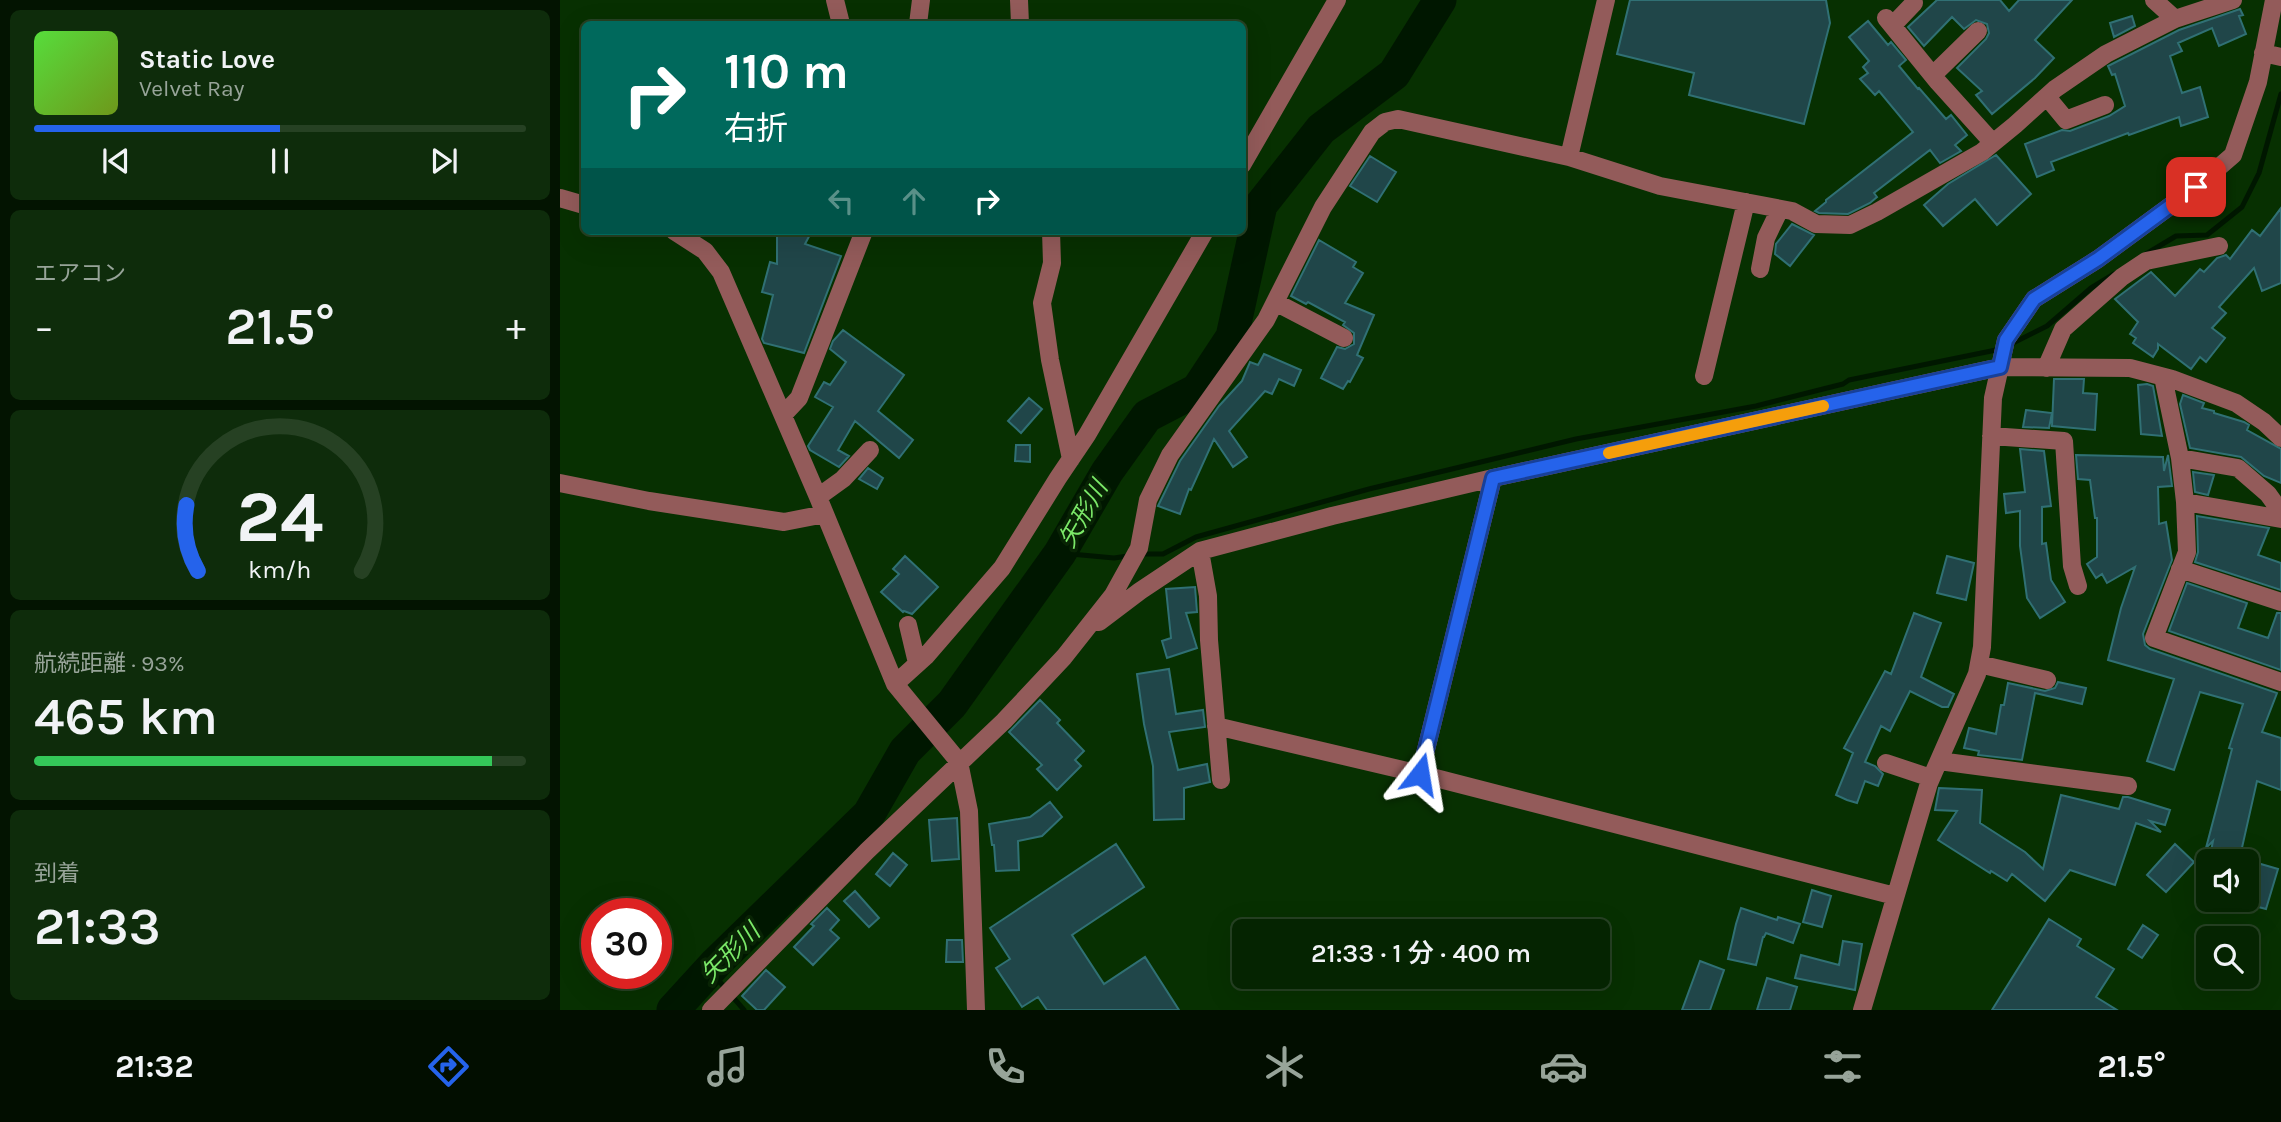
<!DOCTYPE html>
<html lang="ja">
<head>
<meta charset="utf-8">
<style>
  body { margin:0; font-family:Karla,"Noto Sans JP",sans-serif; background:#0e2c0b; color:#f1f3f6; height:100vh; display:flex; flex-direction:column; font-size:26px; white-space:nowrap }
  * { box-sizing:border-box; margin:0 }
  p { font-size:23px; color:#97a499 }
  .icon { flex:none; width:38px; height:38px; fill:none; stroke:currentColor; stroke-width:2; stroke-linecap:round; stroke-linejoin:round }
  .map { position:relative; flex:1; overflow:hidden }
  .drawer { display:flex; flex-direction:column; gap:10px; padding:10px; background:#031401; width:560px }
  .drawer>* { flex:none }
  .top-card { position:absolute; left:21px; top:21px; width:665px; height:214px; border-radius:10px; box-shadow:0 7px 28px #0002,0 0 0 2px #264123; background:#00695c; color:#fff; overflow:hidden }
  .buttons { position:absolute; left:1636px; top:849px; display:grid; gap:14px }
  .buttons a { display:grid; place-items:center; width:63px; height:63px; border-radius:10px; background:#052401; box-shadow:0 7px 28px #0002,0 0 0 2px #264123; font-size:35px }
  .speed { position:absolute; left:21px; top:898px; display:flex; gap:14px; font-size:35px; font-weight:700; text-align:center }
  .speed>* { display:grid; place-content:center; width:91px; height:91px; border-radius:50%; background:#052401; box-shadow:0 7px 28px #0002,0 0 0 2px #264123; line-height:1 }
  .speed .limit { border:10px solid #d22; background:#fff; color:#111 }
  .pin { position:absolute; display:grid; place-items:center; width:60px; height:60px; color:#fff; margin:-30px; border-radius:14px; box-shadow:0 4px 10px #0006 }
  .me { position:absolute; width:77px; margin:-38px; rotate:14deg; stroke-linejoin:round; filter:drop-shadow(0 0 5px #0008) }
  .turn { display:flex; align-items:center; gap:24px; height:147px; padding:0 28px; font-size:32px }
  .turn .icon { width:91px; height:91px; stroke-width:2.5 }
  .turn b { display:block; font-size:49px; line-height:60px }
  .lanes { display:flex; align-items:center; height:66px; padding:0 28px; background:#0003; justify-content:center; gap:35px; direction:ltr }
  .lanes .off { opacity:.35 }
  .big { font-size:52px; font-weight:600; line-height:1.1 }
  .drawer .widget { flex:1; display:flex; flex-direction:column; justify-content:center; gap:10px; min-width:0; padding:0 24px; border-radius:10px; background:#0e2c0b }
  .drawer .dial { align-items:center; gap:0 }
  .dial svg { height:182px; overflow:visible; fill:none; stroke:#264123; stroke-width:7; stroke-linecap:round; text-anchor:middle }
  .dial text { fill:#f1f3f6; stroke:none }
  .song { display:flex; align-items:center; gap:21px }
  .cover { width:84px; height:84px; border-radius:10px; background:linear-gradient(135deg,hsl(110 70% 55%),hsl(80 70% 35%)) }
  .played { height:7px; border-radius:4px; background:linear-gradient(90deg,#2563eb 50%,#264123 50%) }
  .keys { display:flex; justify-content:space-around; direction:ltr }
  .heat { display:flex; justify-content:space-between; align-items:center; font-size:38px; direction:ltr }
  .charge { height:10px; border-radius:5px; background:linear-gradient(90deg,#34c759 93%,#264123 0) }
  .trip { position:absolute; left:672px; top:919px; width:378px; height:70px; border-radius:10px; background:#052401; box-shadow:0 7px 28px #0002,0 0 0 2px #264123; font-weight:600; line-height:70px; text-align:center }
  .dock { display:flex; height:112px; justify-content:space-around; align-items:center; background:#020e00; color:#97a499 }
  .dock .icon { width:49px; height:49px }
  .dock .current { color:#2563eb }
  .dock b { font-size:32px; color:#f1f3f6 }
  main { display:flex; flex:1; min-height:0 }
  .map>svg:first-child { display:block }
</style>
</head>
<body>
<main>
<section class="drawer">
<div class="widget">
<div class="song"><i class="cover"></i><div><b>Static Love</b><p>Velvet Ray</p></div></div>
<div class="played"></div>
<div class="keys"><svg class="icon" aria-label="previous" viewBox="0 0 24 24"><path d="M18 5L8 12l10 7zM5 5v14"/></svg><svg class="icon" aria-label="pause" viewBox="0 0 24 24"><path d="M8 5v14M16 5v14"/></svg><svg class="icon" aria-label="next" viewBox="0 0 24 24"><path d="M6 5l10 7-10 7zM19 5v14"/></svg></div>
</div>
<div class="widget"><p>エアコン</p>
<div class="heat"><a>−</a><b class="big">21.5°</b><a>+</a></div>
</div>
<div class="widget dial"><svg viewBox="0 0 100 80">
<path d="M14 69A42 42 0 1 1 86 69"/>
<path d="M14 69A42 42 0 0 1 9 40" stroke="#2563eb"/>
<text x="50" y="56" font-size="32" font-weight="700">24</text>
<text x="50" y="72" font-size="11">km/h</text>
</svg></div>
<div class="widget"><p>航続距離 · 93%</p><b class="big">465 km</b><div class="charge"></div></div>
<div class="widget"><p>到着</p><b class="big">21:33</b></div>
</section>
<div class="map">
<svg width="1721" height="1010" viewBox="0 0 1721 1010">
  <rect width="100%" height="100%" fill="#073001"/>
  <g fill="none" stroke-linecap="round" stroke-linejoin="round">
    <path stroke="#001700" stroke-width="5" d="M1586 254 1616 236 1647 235 1682 207 1699 173 1721 94
      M1449 345 1487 326 1531 288 1554 274
      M500 553 554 558 568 556
      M581 554H603L636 537 809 489 1016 439 1196 406 1283 384 1289 380 1441 349
      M156 963 159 981 184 1010"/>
    <path stroke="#001700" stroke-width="33" d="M113 1010 156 963 309 814 345 751 392 704 500 553 547 472 587 416 637 390 672 337 701 205 761 129 834 74 880 0"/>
  </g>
  <path fill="#204649" stroke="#307074" stroke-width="2" d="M1070 0H1266L1270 23 1244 124 1129 95 1134 73 1057 54Z
    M1377 0H1440L1449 11 1459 0H1512L1475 40 1494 58 1475 78 1432 114 1416 95 1422 91 1397 68 1426 39 1429 33 1427 24 1416 20 1404 29 1392 17 1364 46 1348 27Z
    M1680 9 1683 15 1679 16 1686 34 1659 46 1652 28 1618 43 1622 51 1610 56 1622 93 1640 87 1648 117 1621 126 1619 117 1569 135 1568 133 1491 162 1494 170 1477 177 1465 144 1502 130 1510 131 1549 116 1565 106 1555 74 1552 75 1548 66 1619 30Z
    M1572 16 1575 26 1554 37 1550 23Z
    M1308 21 1328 45 1331 42 1346 60 1339 66 1358 89 1359 88 1386 119 1391 115 1407 135 1395 145 1401 151 1380 163 1370 150 1314 193 1317 197 1310 203 1288 214 1259 213 1255 211 1266 202V200L1353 132 1319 91 1315 95 1300 79 1308 73 1303 67 1309 61 1289 37Z
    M1436 155 1471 194 1437 225 1415 199 1383 226 1364 205 1388 184Z
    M810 156 836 172 817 202 790 186Z
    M1721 208V283L1702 291 1694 268 1659 307 1666 313 1652 328 1665 338 1646 362 1640 357 1631 369 1598 344V349L1593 357 1573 343 1576 338 1570 334 1578 322 1555 299 1591 272 1615 296 1640 269 1644 272 1657 258 1666 255 1670 259 1692 230 1700 236Z
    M1232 224 1254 235 1230 266 1215 254 1216 244Z
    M217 231H252L245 244 281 256 244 353 204 343 202 339 213 295 202 292 210 262 217 264Z
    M759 240 796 262 793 267 803 273 785 303 814 315 797 355 803 358 790 382 788 381 783 389 761 378 777 347 785 349 794 344V333L783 325 785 322 748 302 746 304 731 296Z
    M283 330 344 375 318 411 353 440 339 458 295 421 278 450 289 456 279 467 250 450 248 446 273 407 255 397 264 382 270 385 286 362 270 349 273 341Z
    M704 354 741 370 734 386 719 379 712 394 705 391 669 431 687 457 673 467 654 439 631 490 629 489 620 514 598 506 620 461 659 406 682 381 690 362 698 365Z
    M1494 379H1524L1523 393 1537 394 1535 430 1492 426Z
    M1587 384 1593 386 1602 436 1581 434 1578 385Z
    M1623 395 1644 403 1642 408 1654 411V413L1684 422 1689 425 1687 430 1721 449V483L1704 476 1681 457 1630 448 1620 404Z
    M469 398 482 409 461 433 448 421Z
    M1466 410 1492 413 1489 428 1463 427Z
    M456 445H470V462L455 461Z
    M1460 449 1484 451 1491 506 1482 507V544L1486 543 1491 580 1505 602 1480 618 1467 598 1460 546V511L1446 513 1444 494 1465 492Z
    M1516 455 1603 457 1604 471 1608 455 1612 486 1598 487 1599 524 1606 522 1612 560 1583 634 1585 645 1590 649 1717 693 1702 732 1721 738V790L1697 781 1679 861H1649L1653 841 1646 848 1672 749 1669 748 1683 704 1640 692 1614 770 1587 761 1614 679 1548 660 1561 608 1575 567 1547 583 1542 574 1536 578 1527 564 1537 557V518H1535L1530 480 1518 479Z
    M308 468 323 478 317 489 299 479Z
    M1633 472 1654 475 1648 495 1635 492Z
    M1637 516 1709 528 1698 555 1721 563V590L1635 562 1638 552Z
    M345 556 378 587 352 614 344 611 343 612 321 592 339 574 333 569Z
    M1387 556 1414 563 1406 600 1377 593Z
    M1627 583 1687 603 1678 628 1708 638 1717 613H1721V670L1609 631Z
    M635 587 637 612 626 613 637 648 607 658 602 641 611 638 606 589Z
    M1354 613 1381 623 1361 677 1394 694 1388 707H1382L1350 691 1330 731 1321 726 1305 762 1315 766 1323 774 1318 786 1305 781 1297 803 1287 800 1276 795 1293 753 1284 748 1325 671 1331 674Z
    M609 669 616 714 643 710 645 727 609 732 618 770 647 764 650 782 624 788V819L594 820 593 766 584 724 577 674Z
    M1498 682 1526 688 1522 704 1475 693 1462 760 1418 755 1419 751 1404 748 1409 728 1436 734 1441 705H1444L1448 683 1485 691 1495 688Z
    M480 700 500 720 497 723 524 751 515 760 521 766 497 790 477 769 482 765 449 732Z
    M1379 788 1422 790 1420 823 1465 852 1483 869 1501 795 1559 809 1563 797H1568L1610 810 1605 825 1590 821 1601 832 1576 823 1555 885 1510 870 1485 901 1452 874 1447 881 1431 871 1430 873 1378 840 1397 811 1375 810Z
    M490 802 502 817 482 836 458 841 459 870 436 871 434 845H432L429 824 470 817Z
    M397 818 399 859 372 861 369 820Z
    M556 844 584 887 512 935 544 984 585 957 619 1010H487L478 997 462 1007 436 968 450 959 430 928Z
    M1615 844 1634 862 1606 892 1587 875Z
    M333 853 347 865 330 886 316 874Z
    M1687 860 1718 869 1706 909 1687 904Z
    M1252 890 1271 896 1262 927 1243 922Z
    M295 891 319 918 309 927 284 901Z
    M267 908 279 920 270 930 279 938 253 965 234 947 254 926 251 924Z
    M1181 908 1217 920 1218 917 1240 924 1233 943 1206 933 1204 937H1203L1196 965 1168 959 1176 924Z
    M1489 919 1521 939 1517 946 1554 969 1536 997 1557 1010H1432Z
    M1583 925 1598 935 1582 958 1568 949Z
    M387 940H402L403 962H386Z
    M1283 941 1302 944 1295 990 1235 978 1241 955 1279 965Z
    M1140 961 1164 970 1150 1010H1122Z
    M206 970 225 987 204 1010H197L182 996Z
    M1207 978 1237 987 1230 1010H1197Z"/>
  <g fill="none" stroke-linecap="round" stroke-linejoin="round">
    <path stroke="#935b5a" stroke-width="18" d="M275 0 281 24
      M459 0 460 24
      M1594 0 1615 19
      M1326 18 1378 82 1433 143
      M358 24 361 0
      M1333 25 1354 3
      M1703 53 1721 57
      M1373 75 1418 31
      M1487 97 1506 120 1545 105
      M1009 157 1046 0
      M682 165 777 0
      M0 198 24 205
      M114 231 145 251 161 272 258 497 335 684 399 762 409 811 416 1010
      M491 231 492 263 482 303 490 360 511 459
      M1200 269 1206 238 1220 209
      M715 302 784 338
      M1486 368 1503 329 1562 277 1586 261 1659 246
      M1144 376 1186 202
      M1603 377 1620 458 1678 468 1708 494 1721 512
      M223 415 239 398 304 231
      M1431 436 1504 441 1512 566 1518 586
      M1620 458 1625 502 1721 519
      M933 478 860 774 1335 896
      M0 483 89 501 224 522 265 514
      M258 497 283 479 310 450
      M1625 502 1627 552 1594 638 1721 682
      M640 551 648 596 649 640 661 780
      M1620 569 1721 602
      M539 622 580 591 640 551 772 516 933 478 1440 367 1570 368 1612 379 1676 403 1704 422 1721 438
      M348 625 357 663
      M1419 664 1487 680
      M335 684 366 656 442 568 498 478 527 435 645 231
      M656 726 860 774
      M1379 761 1568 786
      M1326 763 1371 778
      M151 1010 307 851 444 721 504 657 553 595 579 548 588 500 610 455 706 320 763 207 812 132 825 122 838 119 1009 157 1100 186 1232 211 1256 224 1290 225 1317 212 1422 152 1455 125 1495 89 1546 54 1615 19 1673 0
      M1302 1010 1369 783 1417 674 1422 647 1433 398 1446 340 1474 299 1538 259 1636 187 1673 155 1698 82 1714 0"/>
  </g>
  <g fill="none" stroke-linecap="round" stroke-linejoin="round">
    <defs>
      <path id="route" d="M860 774 933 478 1440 367 1446 340 1474 299 1538 259 1636 187"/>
    </defs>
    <use href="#route" stroke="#184099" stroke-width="18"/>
    <use href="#route" stroke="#2563eb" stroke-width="12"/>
    <path stroke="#f59e0b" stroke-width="12" d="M1049 453 1263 406"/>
  </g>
  <g text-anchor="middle" stroke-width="7" stroke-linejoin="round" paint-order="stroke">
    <g font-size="24" font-style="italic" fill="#7be868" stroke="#082404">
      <text transform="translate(523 514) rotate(-60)" y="8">矢形川</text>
      <text transform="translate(170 953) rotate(-45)" y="8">矢形川</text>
    </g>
  </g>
</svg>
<div class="buttons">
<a><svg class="icon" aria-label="sound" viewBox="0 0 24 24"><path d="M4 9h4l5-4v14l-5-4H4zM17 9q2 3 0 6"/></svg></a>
<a><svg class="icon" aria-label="search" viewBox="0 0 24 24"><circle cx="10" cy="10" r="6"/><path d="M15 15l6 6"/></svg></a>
</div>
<div class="speed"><div class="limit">30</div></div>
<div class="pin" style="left:1636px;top:187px;background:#d93025"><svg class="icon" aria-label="arrive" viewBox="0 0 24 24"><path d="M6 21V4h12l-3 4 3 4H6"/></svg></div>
<svg class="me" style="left:860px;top:774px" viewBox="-20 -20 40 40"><path d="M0-17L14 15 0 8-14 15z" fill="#2563eb" stroke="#fff" stroke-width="4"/></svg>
<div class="trip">21:33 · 1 分 · 400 m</div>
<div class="top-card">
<div class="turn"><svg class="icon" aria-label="right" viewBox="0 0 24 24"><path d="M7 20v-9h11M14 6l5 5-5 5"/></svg><div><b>110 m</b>右折</div></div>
<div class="lanes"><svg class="icon off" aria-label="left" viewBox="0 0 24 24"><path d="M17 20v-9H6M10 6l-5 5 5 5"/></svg><svg class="icon off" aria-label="ahead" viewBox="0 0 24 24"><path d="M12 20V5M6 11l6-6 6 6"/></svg><svg class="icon" aria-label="right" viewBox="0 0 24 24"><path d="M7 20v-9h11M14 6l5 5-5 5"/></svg></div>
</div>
</div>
</main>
<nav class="dock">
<b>21:32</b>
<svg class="icon current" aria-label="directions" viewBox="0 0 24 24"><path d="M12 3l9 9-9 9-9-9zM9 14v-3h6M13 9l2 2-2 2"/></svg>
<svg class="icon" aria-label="music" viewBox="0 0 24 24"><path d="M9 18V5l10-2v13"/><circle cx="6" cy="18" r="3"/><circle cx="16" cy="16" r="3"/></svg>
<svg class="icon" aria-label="phone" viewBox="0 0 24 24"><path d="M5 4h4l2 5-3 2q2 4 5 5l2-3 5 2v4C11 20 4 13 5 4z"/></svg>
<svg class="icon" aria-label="climate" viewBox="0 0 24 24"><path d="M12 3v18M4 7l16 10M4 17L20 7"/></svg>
<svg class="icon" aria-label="car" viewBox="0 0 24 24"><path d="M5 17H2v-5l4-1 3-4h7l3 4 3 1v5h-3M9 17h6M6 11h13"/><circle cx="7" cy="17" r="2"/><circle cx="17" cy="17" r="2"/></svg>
<svg class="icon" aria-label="filters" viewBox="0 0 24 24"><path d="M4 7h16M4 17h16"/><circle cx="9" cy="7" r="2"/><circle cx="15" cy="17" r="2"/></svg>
<b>21.5°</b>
</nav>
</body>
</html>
